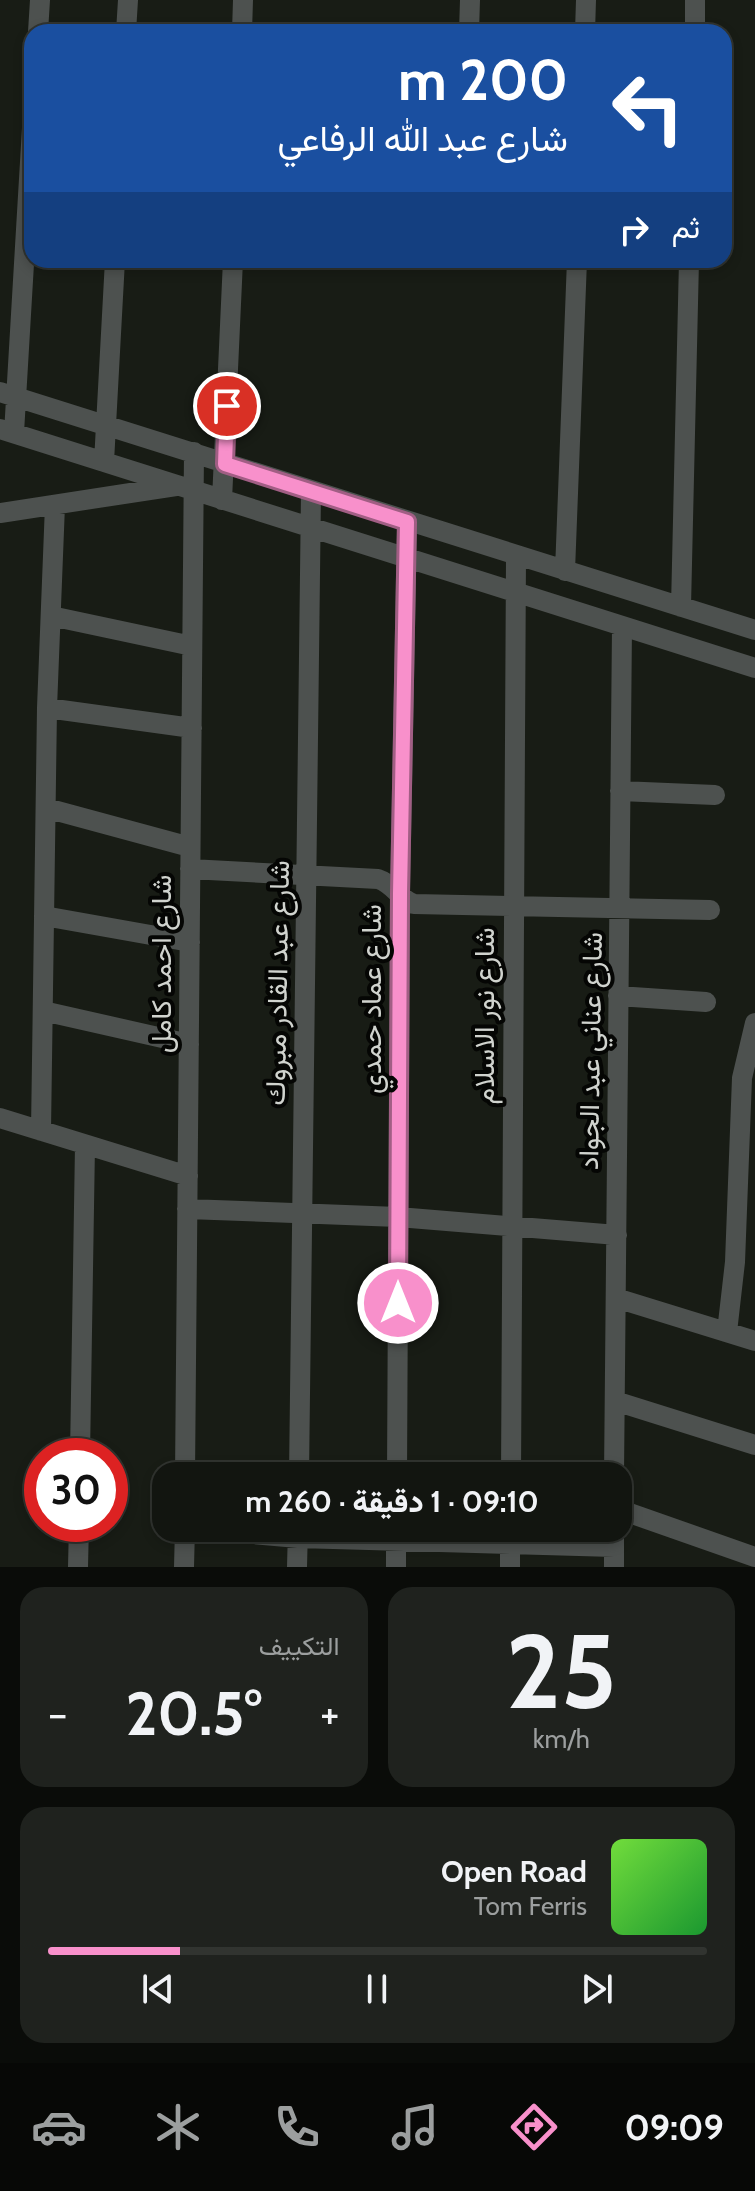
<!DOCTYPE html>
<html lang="ar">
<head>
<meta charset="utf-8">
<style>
  body { margin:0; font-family:Cabin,Vazirmatn,sans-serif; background:#1f221e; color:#f1f3f6; direction:rtl; height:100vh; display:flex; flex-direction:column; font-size:30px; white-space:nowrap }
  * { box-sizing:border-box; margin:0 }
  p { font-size:26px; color:#9c9f9f }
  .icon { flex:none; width:44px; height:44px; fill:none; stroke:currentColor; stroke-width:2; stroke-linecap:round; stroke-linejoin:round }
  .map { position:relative; height:1567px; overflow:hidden; direction:ltr }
  .details { display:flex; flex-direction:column; gap:20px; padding:20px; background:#0a0c09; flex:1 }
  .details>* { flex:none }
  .hud { position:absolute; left:24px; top:24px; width:708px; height:244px; border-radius:24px; box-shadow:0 4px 12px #0003,0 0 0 2px #313430; direction:rtl; background:#1a4fa0; color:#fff; overflow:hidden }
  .speed { position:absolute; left:24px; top:1438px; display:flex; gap:16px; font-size:40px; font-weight:700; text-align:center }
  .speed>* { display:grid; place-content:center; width:104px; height:104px; border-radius:50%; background:#121510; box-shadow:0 4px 12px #0003,0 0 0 2px #313430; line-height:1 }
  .speed .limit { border:12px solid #d22; background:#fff; color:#111 }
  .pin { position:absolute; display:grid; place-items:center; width:68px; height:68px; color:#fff; margin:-34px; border:4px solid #fff; border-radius:50%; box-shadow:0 2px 8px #0007 }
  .me { position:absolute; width:88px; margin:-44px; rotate:0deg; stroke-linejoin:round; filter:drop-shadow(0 0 6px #0008) }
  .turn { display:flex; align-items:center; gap:28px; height:168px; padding:0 32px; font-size:36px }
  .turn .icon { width:104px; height:104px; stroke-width:2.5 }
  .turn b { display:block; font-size:56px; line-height:68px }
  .then { display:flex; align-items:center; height:76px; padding:0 32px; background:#0003; gap:16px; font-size:30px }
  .big { font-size:60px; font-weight:800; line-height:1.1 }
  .details .widget { flex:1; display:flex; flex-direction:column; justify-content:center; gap:12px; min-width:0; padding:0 28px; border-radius:24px; background:#1f221e }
  .details .dial { align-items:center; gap:0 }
  .dial b { font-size:104px; line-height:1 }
  .song { display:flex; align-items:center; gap:24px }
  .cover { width:96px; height:96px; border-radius:12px; background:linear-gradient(135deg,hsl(100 70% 55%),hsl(130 70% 35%)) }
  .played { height:8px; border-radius:4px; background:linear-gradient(90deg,#f890cb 20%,#313430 20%) }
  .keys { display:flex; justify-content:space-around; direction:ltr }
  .heat { display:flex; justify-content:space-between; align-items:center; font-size:44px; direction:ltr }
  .details .tiles { flex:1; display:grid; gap:20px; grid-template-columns:1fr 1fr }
  .widget:last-child { grid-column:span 2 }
  .trip { position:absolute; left:152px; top:1462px; width:480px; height:80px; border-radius:24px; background:#121510; box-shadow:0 4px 12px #0003,0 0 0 2px #313430; font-weight:800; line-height:80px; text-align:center; direction:rtl }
  .menu { display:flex; height:128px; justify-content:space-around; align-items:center; background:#070806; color:#9c9f9f }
  .menu .icon { width:56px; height:56px }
  .menu .selected { color:#f890cb }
  .menu b { font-size:36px; color:#f1f3f6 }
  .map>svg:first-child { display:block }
</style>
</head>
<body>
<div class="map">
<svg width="755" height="1567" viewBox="0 0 755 1567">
  <rect width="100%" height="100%" fill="#181c15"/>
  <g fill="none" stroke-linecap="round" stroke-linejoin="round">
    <path stroke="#4d514f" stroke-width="20" d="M38 32 40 0
      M126 32 128 0
      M242 32 243 0
      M469 32 470 0
      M585 32 586 0
      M695 32V0
      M0 392 755 630
      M0 429 755 668
      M14 433 32 128
      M104 462 115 260
      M222 500 233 260
      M0 513 176 486
      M565 571 577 260
      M681 607 689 260
      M51 616 192 646
      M47 708 192 728
      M620 791 715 795
      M46 808 190 847
      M190 869 378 879C394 884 399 899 414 904L710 910
      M44 916 190 942
      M618 996 706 1002
      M43 1011 189 1044
      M0 1118 188 1176
      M41 1131 47 708 55 505
      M187 1209 398 1217 617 1235
      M616 1298 755 1341
      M727 1332 735 1262 742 1078 755 1023
      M615 1401 755 1445
      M80 1456 85 1145
      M185 1476 194 452
      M299 1476 311 492
      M397 1476 400 894 407 522
      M511 1476 516 556
      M614 1476 622 626
      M618 1509 755 1557
      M185 1528 298 1538 614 1547
      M78 1567 79 1524
      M184 1567 185 1528
      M297 1567 298 1528
      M396 1567V1528
      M510 1567V1528
      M614 1567V1528"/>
  </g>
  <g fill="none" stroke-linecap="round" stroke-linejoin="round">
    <defs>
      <path id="route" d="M227 406 225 464 407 522 400 894 398 1303"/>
    </defs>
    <use href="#route" stroke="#a15e84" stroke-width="20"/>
    <use href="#route" stroke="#f890cb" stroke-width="14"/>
  </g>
  <g text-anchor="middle" stroke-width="8" stroke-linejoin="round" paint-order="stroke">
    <g font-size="28" fill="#d0d3ce" stroke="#050604">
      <text transform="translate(161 964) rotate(-90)" y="10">شارع احمد كامل</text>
      <text transform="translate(277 983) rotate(-89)" y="10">شارع عبد القادر مبروك</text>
      <text transform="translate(371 999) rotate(-90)" y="10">شارع عماد حمدي</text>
      <text transform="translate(484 1016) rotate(-90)" y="10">شارع نور الاسلام</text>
      <text transform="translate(590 1051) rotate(-89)" y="10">شارع عناني عبد الجواد</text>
    </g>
  </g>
</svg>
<div class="speed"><div class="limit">30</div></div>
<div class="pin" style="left:227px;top:406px;background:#d93025"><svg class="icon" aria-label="arrive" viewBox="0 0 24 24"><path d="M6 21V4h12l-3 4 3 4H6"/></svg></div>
<svg class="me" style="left:398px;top:1303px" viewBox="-20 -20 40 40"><circle r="17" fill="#f890cb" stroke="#fff" stroke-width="3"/><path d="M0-11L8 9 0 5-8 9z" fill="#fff"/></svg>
<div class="trip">09:10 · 1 دقيقة · 260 m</div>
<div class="hud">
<div class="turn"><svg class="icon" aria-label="left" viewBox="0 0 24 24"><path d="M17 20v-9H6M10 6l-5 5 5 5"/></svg><div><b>200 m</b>شارع عبد الله الرفاعي</div></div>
<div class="then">ثم<svg class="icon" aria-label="right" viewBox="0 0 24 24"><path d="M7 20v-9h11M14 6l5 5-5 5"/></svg></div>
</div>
</div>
<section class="details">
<div class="tiles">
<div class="widget dial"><b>25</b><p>km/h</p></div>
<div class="widget"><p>التكييف</p>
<div class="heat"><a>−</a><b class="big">20.5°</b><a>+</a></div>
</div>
<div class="widget">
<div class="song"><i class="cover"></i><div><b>Open Road</b><p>Tom Ferris</p></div></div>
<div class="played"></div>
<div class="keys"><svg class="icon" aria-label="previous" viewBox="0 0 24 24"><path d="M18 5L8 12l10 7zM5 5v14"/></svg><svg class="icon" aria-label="pause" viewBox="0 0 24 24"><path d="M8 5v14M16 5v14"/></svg><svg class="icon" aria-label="next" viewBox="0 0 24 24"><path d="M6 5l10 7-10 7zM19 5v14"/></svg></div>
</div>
</div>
</section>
<nav class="menu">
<b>09:09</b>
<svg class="icon selected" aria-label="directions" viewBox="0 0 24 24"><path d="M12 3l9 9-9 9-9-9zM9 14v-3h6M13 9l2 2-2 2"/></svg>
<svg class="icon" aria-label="music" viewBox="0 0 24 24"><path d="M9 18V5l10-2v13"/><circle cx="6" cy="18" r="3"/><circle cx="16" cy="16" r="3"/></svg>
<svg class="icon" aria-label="phone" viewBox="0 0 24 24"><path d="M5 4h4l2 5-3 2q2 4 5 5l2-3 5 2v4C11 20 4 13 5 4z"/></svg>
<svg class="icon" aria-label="climate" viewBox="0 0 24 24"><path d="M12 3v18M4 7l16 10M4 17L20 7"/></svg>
<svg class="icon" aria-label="car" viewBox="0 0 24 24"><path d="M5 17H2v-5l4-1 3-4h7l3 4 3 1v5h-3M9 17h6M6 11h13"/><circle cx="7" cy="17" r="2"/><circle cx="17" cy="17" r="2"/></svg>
</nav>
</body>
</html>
